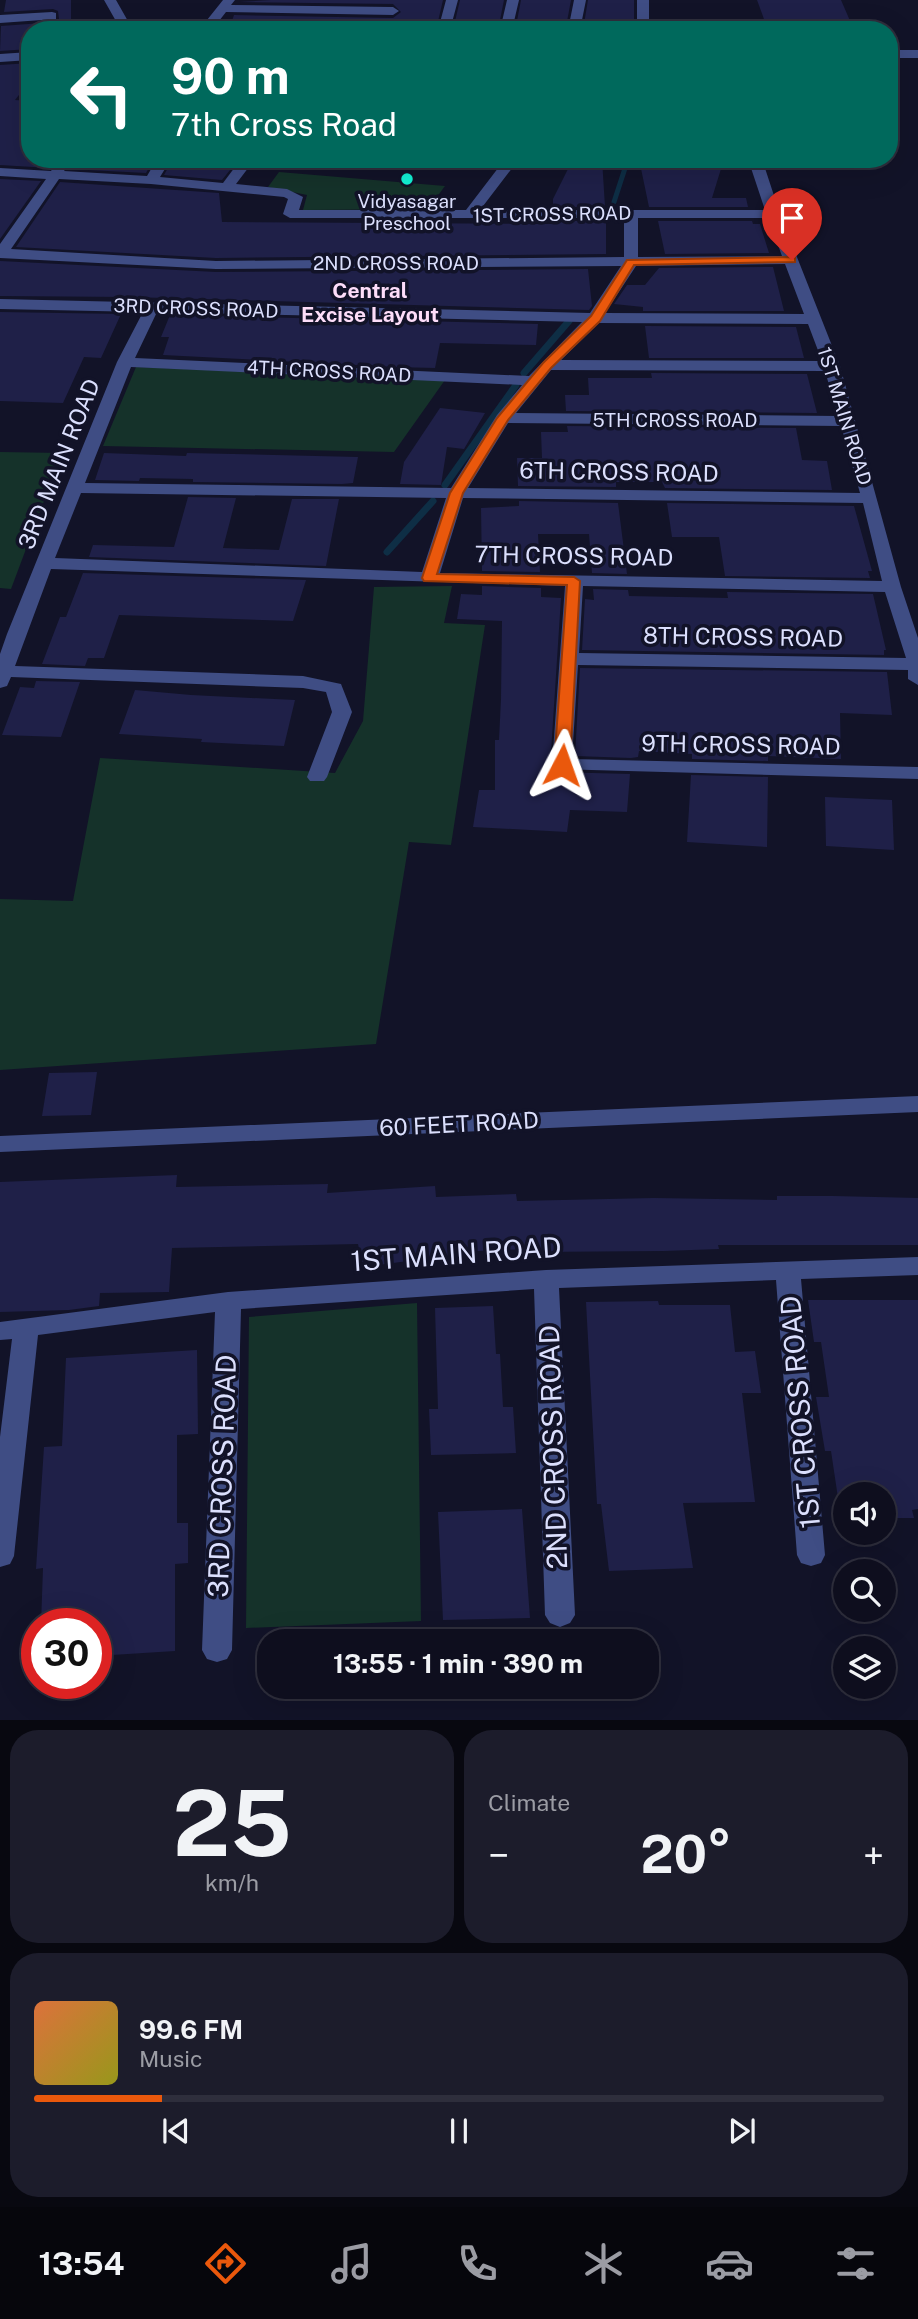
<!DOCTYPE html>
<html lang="en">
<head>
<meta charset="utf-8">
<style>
  body { margin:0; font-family:"Public Sans",sans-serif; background:#1c1c2b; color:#f1f3f6; height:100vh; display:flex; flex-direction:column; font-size:26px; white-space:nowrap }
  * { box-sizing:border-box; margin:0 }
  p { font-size:23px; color:#9b9ca4 }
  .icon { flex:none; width:38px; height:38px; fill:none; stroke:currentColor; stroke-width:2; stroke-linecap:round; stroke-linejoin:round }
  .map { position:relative; height:1720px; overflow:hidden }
  .details { display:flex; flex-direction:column; gap:10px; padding:10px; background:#080810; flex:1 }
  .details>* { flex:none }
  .hud { position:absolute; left:21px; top:21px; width:877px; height:147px; border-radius:28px; box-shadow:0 7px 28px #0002,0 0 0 2px #2e2e3c; background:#00695c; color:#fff; overflow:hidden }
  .fabs { position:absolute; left:833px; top:1482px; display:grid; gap:14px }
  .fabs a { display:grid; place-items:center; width:63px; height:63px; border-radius:50%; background:#0e0e1e; box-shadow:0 7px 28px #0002,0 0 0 2px #2e2e3c; font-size:35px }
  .speed { position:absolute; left:21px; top:1608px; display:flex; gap:14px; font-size:35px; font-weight:700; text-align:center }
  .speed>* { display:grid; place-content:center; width:91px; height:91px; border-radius:50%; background:#0e0e1e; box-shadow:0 7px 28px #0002,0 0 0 2px #2e2e3c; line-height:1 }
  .speed .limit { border:10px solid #d22; background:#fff; color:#111 }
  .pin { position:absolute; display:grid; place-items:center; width:60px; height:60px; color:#fff; margin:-72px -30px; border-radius:50% 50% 50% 0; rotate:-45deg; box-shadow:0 0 7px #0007 }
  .pin .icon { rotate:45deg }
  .me { position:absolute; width:77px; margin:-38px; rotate:4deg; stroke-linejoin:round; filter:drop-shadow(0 0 5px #0008) }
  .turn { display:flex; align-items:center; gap:24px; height:147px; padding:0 35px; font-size:32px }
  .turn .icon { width:91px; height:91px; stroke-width:2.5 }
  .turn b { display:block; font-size:49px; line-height:60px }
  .big { font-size:52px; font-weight:700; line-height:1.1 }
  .details .card { flex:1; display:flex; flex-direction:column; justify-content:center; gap:10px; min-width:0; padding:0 24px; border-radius:28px; background:#1c1c2b }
  .details .dial { align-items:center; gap:0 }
  .dial b { font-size:91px; line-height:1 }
  .song { display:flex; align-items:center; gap:21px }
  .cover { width:84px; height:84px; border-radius:10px; background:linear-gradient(135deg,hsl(20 70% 55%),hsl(60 70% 35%)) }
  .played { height:7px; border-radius:4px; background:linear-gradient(90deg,#ea580c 15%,#2e2e3c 15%) }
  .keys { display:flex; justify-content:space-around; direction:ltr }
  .heat { display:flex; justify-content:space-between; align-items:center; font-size:38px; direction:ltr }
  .details .tiles { flex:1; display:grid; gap:10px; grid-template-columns:1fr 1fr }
  .card:last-child { grid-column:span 2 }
  .trip { position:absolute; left:257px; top:1629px; width:402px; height:70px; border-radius:28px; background:#0e0e1e; box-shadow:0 7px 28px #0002,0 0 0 2px #2e2e3c; font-weight:700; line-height:70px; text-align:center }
  .tab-bar { display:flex; height:112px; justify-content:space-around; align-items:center; background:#06060c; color:#9b9ca4 }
  .tab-bar .icon { width:49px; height:49px }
  .tab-bar .current { color:#ea580c }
  .tab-bar b { font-size:32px; color:#f1f3f6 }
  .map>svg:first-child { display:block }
</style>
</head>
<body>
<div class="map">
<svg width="918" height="1721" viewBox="0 0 918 1721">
  <rect width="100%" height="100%" fill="#121328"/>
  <path fill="#15322a" d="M279 172 445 186 428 209 303 210 307 195 268 187Z
    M136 367 445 380 394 452 103 446Z
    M0 452 62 453 11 589 0 588Z
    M452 586 444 623 485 625 451 845 409 842 376 1044 0 1070V899L73 901 100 758 335 773 363 721 374 587Z
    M417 1303 421 1621 246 1628 249 1317Z"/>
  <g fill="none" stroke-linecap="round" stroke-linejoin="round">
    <path stroke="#0e2e45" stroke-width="5" d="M614 202 628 159"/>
    <path stroke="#0e2e45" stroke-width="7" d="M524 373 569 321
      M445 485 516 385
      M387 552 433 501"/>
  </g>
  <path fill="#1f2048" d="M6 0H71V30H30V49L0 51 1 26 56 22 59 19 58 11 53 9 4 12Z
    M271 0H443L436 30H229L234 15 393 18 401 12 393 4 239 2Z
    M460 0H504L498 30H453Z
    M521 0H571L566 27 516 26Z
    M588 0H634V30H583Z
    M757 0H841L854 30H768Z
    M30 63V81L15 100 30 101V159H56L50 168 0 165V65Z
    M75 159H154L146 173 69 169Z
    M173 159H206L204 163 234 165 222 180 164 175Z
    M573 159H602L605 207H553V199Z
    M639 159H724L712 198H746L748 207H649Z
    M0 179 41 181 0 239Z
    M60 182 219 193 222 222 552 224V221H606V254L216 258 16 247Z
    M658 221H752L753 224H760L769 253 665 254Z
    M0 261 216 272 588 269 592 306 589 310 129 297 0 296Z
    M773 267 784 311H643V307L614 304 627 285H645L659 268Z
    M0 312 121 314 101 358 84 357 63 403 0 401Z
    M170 315 538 324 536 345 440 343 435 368 396 367 163 355 169 337H161Z
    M645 326 796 327 804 358H649Z
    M651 373 807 374 817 413 566 411 565 395H589L588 378H652Z
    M440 408 485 413 464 449 447 447 441 485 400 484 404 462Z
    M567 426 796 428 802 460 827 461 832 490 665 488 662 482H616V487L518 486 517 458H542L541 432H568Z
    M104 453 186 456 187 453 358 457 353 483 342 484 193 482V479L140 478 139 481 95 480Z
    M188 497 236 498 223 548 279 550 292 499H339L326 566 89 557 93 545 174 547Z
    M519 501 618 503 627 574 592 573 589 534H538L540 572 482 571 481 508 519 506Z
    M667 503 854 506 872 571H868L870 578 725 576 719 537H672Z
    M83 573 306 580 293 621 119 615 104 658H88L85 666 42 664 60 617H66Z
    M482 586 541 588V597L561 598 550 767 555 772 630 774 627 812 570 810 567 832 473 827 479 790H495V740H499L501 699 502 621 457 619 461 594 482 595Z
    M593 589 628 590 629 596 728 598 727 592 873 594 886 650H884V655L582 650 585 599 594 600Z
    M580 668 887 672 892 715 840 713 841 759 768 756V761L692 759V754L639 751 638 757 631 758 575 756Z
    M36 681 80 682 61 737 2 735 20 687 34 688Z
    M135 690 191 695 295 700 284 746 201 742 202 739 119 734Z
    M691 775 768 777 767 847 687 842Z
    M825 797 892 800 894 850 826 846Z
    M97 1072 91 1115 42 1116 49 1073Z
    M177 1175 176 1187 328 1184 327 1193 435 1186 436 1197 516 1194 517 1201 654 1198 777 1200V1196H833L918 1198V1245H718L719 1249 664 1251 530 1252V1249L452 1252 453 1255 363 1267 358 1244 172 1248 169 1292 100 1293 99 1306 69 1310 0 1312V1182Z
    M808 1300H918V1509L912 1510 914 1518H884V1494H845V1518H841L831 1451H825L816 1397H829L821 1342H814Z
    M658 1301 659 1305H730L735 1352 755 1351 761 1393H742L755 1502 683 1503 693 1568 609 1571 601 1504H597L586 1302Z
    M493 1306 496 1354H500L503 1407H513L516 1453 431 1455 429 1409H438L435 1308Z
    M197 1350 198 1434 177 1435V1523H188V1563L175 1564V1651L96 1656V1624H41L43 1568 36 1569 44 1447 62 1446 66 1358Z
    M522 1509 530 1618 443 1620 438 1512Z"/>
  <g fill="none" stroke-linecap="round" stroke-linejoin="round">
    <path fill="#3f4d84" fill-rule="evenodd" d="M104 0H116L133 30H121Z
      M223 0H235L231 5 393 7 399 11 393 15 226 12 212 30H199Z
      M446 0H458L450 30H438Z
      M507 0H519L512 30H500Z
      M574 0H586L580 30H568Z
      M637 0H649V30H637Z
      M52 12 56 13V19L0 23V15Z
      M889 50H918V58H889Z
      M30 52V60L0 62V54Z
      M59 159H73L64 171 147 176 157 159H171L160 177 223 183 241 159H255L236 184 287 189 303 197 299 210H466L505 159H519L480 210H765L748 159H762L780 214 840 366 901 587 918 638V685L908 679V670L578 665 572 759 918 767V779L555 769 552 765 565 586 51 569 15 666 303 676 341 684 352 712 327 777 324 781H310L307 777 332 712 326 692 303 688 11 677 7 686 0 688V654L7 634 117 362 143 312 0 309V299L590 313 621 266 216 269 0 258V244L46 179 0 176V168L51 171ZM59 179 151 184 284 197 288 199 283 214 290 218H624V257L216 261 11 249ZM638 218H768L782 256 638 257ZM785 264 804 314 605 313 636 266ZM157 312 582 322 529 376 135 358ZM599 323 808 324 822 361 561 360ZM131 367 522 385 497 415 451 488 85 483ZM551 370 825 371 838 416 516 413ZM508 423 841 426 860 493 468 488ZM81 493 446 498 422 572 55 558ZM463 498 863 503 882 581 440 573ZM583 586 885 592 906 658 579 653Z
      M918 1096V1112L0 1152V1136Z
      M918 1257V1275L801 1279 825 1555 821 1563 811 1566 801 1563 797 1555 776 1280 559 1288 575 1615 570 1623 560 1627 550 1623 545 1615 534 1289 241 1309 232 1650 227 1659 217 1662 207 1659 202 1650 215 1312 38 1335 14 1556 10 1564 0 1567V1437L12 1339 0 1340V1322L228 1292 546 1270Z"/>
  </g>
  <path fill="#ea580c" stroke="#983908" stroke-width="2" d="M792 257 795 258V262L634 265 600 321 551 368 508 420 463 493 437 574 574 577 580 581 570 765 567 768H557L554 765 567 585 424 581 422 578 450 493 497 418 543 363 591 316 627 260Z"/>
  <circle fill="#12f2d5" stroke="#121328" stroke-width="2.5" cx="407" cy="179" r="7"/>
  <g text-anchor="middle" stroke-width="7" stroke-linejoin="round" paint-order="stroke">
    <g font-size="19" fill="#dbdffd" stroke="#121328">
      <text x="407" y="208">Vidyasagar<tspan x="407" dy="22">Preschool</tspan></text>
    </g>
    <g font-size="19" fill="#dbdffd" stroke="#121328">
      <text transform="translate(552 214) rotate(-1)" y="7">1ST CROSS ROAD</text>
      <text x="396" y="270">2ND CROSS ROAD</text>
      <text transform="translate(196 308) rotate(2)" y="7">3RD CROSS ROAD</text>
      <text transform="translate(329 371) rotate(3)" y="7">4TH CROSS ROAD</text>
      <text transform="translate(845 416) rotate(73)" y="7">1ST MAIN ROAD</text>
      <text x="675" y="427">5TH CROSS ROAD</text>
    </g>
    <g font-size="21" font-weight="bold" fill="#fdddf9" stroke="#121328">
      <text x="370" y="298">Central<tspan x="370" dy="24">Excise Layout</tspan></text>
    </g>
    <g font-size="23" fill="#dbdffd" stroke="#121328">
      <text transform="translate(59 464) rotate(-68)" y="8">3RD MAIN ROAD</text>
      <text transform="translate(619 472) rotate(1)" y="8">6TH CROSS ROAD</text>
      <text transform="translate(574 556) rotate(1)" y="8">7TH CROSS ROAD</text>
      <text transform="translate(743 637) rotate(1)" y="8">8TH CROSS ROAD</text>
      <text transform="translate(741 745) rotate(1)" y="8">9TH CROSS ROAD</text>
      <text transform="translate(459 1124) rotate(-3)" y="8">60 FEET ROAD</text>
    </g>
    <g font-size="28" fill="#dbdffd" stroke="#121328">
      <text transform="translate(456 1254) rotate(-4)" y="10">1ST MAIN ROAD</text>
      <text transform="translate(800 1412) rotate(-95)" y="10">1ST CROSS ROAD</text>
      <text transform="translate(553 1447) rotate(-92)" y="10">2ND CROSS ROAD</text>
      <text transform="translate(222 1476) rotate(-88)" y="10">3RD CROSS ROAD</text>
    </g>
  </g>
</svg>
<div class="fabs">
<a><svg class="icon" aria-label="sound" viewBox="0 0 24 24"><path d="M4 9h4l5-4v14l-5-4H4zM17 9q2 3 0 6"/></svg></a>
<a><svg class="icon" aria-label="search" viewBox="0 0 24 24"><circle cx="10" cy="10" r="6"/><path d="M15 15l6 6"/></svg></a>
<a><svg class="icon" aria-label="layers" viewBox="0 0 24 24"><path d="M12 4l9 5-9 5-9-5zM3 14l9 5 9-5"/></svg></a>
</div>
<div class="speed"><div class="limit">30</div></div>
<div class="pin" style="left:792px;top:260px;background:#d93025"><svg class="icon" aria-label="arrive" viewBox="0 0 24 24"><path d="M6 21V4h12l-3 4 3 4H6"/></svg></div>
<svg class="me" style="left:562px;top:765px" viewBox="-20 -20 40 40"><path d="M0-17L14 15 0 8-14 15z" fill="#ea580c" stroke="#fff" stroke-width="4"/></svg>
<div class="trip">13:55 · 1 min · 390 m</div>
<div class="hud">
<div class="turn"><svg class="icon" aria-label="left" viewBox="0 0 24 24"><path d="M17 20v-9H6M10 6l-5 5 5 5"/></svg><div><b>90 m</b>7th Cross Road</div></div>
</div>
</div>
<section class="details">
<div class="tiles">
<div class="card dial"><b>25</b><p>km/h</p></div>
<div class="card"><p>Climate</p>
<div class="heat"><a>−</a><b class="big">20°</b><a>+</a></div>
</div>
<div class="card">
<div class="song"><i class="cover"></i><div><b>99.6 FM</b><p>Music</p></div></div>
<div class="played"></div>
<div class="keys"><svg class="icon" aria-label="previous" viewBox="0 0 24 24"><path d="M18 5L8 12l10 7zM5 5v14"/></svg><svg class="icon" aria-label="pause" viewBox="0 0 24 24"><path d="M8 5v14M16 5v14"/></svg><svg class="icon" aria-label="next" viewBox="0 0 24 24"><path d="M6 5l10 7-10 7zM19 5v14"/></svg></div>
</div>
</div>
</section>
<nav class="tab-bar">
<b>13:54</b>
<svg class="icon current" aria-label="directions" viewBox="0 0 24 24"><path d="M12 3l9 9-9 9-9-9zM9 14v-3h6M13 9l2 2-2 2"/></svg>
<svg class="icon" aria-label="music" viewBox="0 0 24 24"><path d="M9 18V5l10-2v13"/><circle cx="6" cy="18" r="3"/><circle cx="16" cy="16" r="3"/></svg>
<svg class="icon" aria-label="phone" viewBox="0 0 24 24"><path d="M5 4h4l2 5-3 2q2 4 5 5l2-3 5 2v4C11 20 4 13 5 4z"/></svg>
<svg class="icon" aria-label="climate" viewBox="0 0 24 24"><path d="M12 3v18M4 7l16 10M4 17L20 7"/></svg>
<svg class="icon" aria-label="car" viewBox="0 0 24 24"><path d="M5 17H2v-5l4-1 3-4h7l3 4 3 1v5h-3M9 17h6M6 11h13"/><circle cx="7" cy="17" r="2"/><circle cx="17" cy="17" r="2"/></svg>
<svg class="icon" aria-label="filters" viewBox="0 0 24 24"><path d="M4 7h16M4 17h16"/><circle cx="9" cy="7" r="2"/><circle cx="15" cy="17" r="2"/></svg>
</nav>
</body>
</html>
